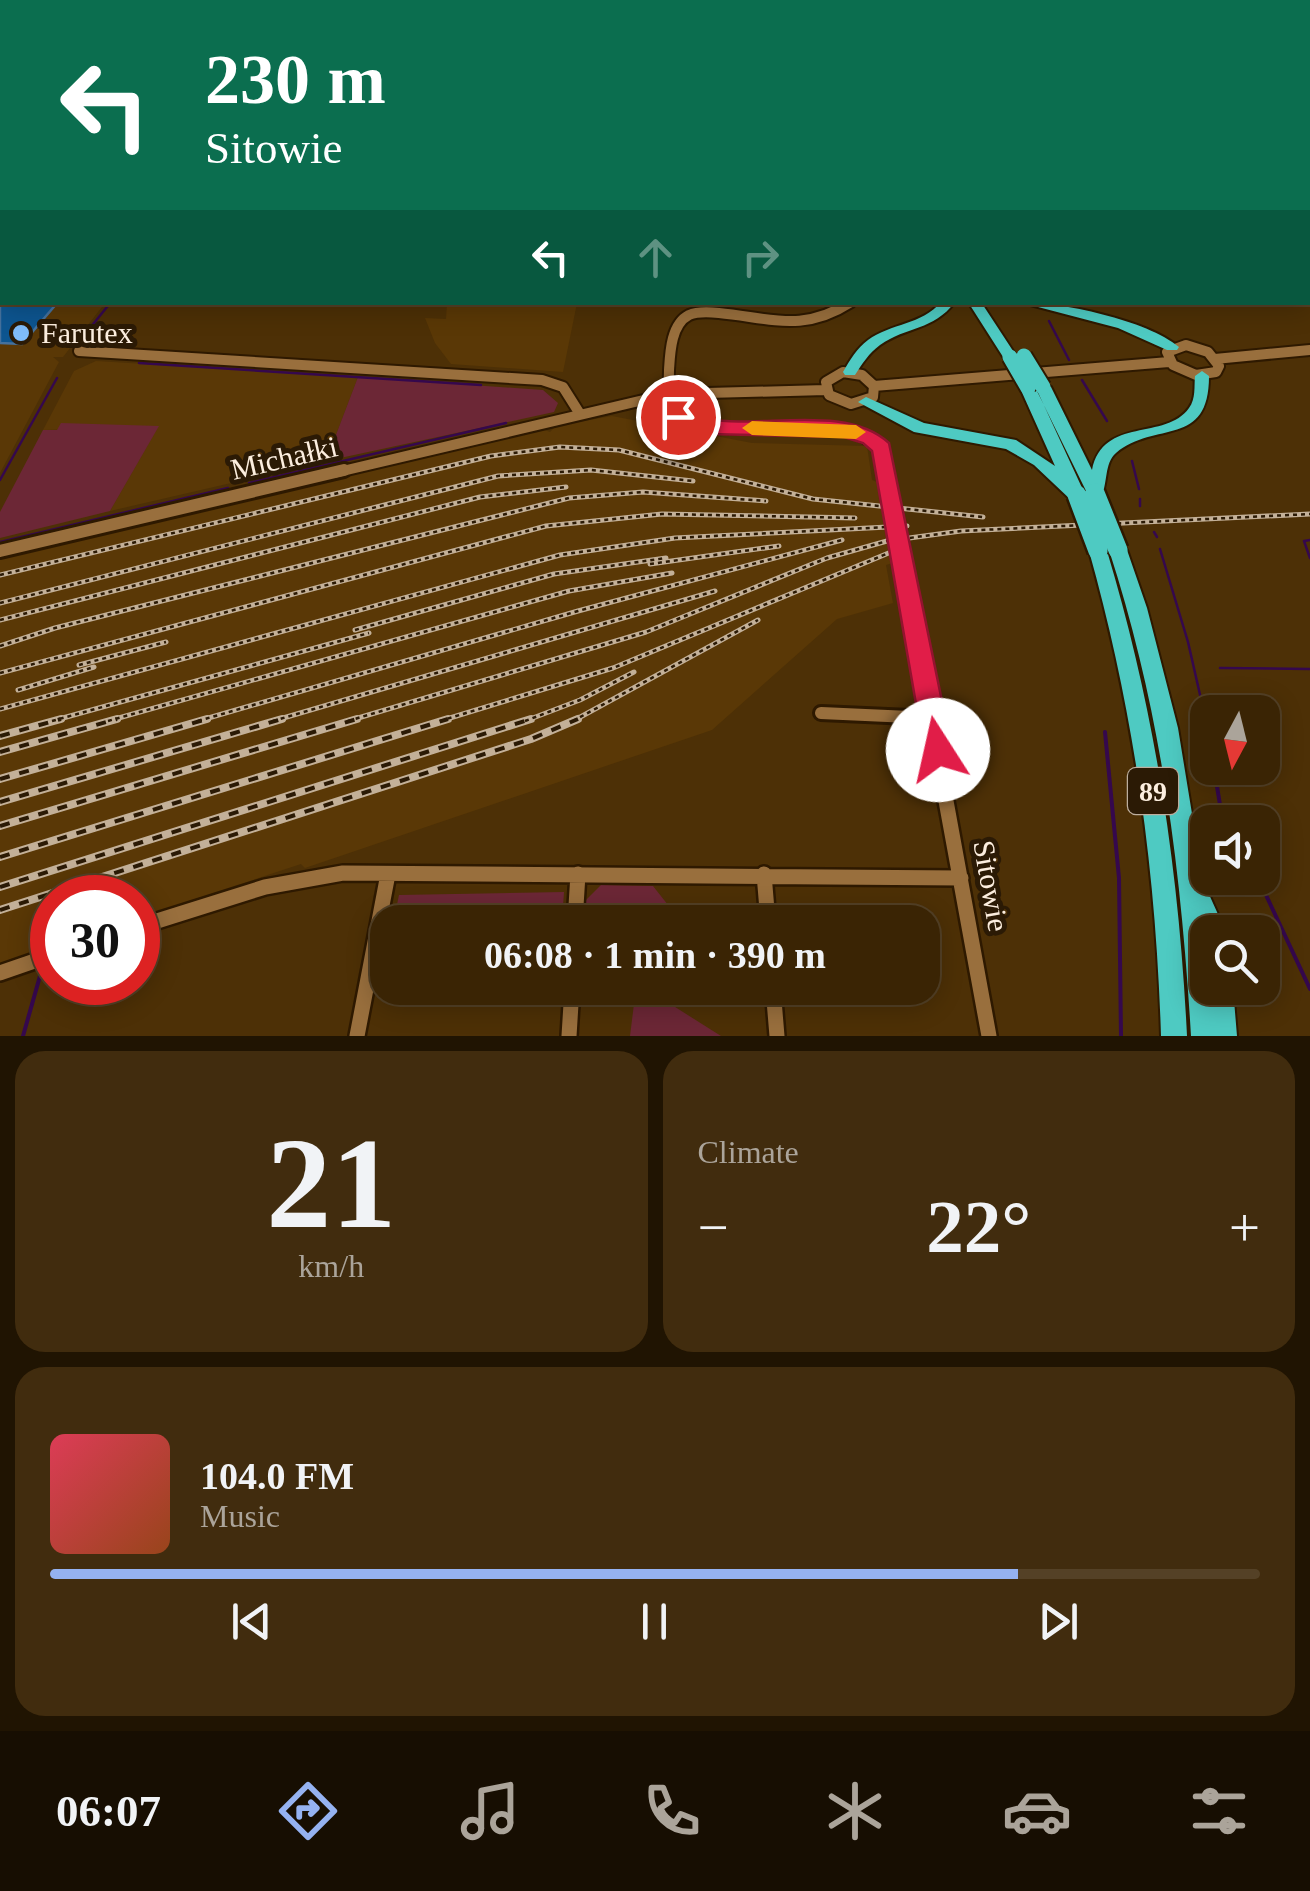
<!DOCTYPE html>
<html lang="en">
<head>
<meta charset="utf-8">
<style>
  body { margin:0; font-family:Georgia,serif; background:#412c0e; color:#f1f3f6; height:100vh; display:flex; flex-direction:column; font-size:38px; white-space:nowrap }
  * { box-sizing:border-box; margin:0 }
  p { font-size:32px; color:#aba49a }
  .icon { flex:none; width:55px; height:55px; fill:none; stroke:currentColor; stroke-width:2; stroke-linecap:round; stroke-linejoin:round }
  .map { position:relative; height:1036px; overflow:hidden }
  .details { display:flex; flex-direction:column; gap:15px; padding:15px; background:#201402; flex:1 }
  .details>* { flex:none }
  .banner { position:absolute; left:0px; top:0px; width:1310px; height:305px; box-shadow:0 5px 25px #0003,0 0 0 2px #544126; background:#0b6e4f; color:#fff; overflow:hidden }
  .needle { width:65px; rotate:187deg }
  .controls { position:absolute; left:1190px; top:695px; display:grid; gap:20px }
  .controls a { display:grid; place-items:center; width:90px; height:90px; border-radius:20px; background:#3a2404; box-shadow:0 5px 25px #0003,0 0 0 2px #544126; font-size:50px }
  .speed { position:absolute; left:30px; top:875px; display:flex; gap:20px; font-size:50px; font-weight:700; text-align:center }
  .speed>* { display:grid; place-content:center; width:130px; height:130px; border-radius:50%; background:#3a2404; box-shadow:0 5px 25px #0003,0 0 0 2px #544126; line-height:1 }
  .speed .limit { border:15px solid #d22; background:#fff; color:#111 }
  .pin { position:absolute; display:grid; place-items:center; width:85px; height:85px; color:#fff; margin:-42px; border:5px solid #fff; border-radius:50%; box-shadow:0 2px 10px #0007 }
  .me { position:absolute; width:110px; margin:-55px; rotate:350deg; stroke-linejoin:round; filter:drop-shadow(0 0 8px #0008) }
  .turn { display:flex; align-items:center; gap:35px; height:210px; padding:0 40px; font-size:45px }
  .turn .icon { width:130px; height:130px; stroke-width:2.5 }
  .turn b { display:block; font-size:70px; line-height:85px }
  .lanes { display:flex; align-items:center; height:95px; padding:0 40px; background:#0003; justify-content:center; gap:50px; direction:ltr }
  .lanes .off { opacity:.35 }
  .big { font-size:75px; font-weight:600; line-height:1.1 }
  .details .card { flex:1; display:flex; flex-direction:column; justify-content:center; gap:15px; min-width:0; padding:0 35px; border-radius:30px; background:#412c0e }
  .details .dial { align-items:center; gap:0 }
  .dial b { font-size:130px; line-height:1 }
  .song { display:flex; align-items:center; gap:30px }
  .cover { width:120px; height:120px; border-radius:15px; background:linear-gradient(135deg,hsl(350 70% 55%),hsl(20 70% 35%)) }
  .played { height:10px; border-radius:5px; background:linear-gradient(90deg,#95b2f1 80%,#544126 80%) }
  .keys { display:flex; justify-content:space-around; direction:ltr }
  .heat { display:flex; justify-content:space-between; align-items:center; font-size:55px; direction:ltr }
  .details .tiles { flex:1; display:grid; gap:15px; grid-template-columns:1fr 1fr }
  .card:last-child { grid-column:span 2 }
  .trip { position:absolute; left:370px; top:905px; width:570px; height:100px; border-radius:30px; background:#3a2404; box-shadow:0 5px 25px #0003,0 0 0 2px #544126; font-weight:600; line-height:100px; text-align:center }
  .tabs { display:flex; height:160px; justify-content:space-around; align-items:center; background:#170e02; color:#aba49a }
  .tabs .icon { width:70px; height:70px }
  .tabs .on { color:#95b2f1 }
  .tabs b { font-size:45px; color:#f1f3f6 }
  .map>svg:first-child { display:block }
</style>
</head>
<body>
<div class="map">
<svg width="1310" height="1036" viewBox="0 0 1310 1036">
  <rect width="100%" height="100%" fill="#4d3006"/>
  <path fill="#5a3806" d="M0 237 2 302 105 303 63 357H53L59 362 0 473Z
    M447 303H577L563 372 451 364 435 343 425 318 446 319Z
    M96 361 358 377 326 461 110 511 158 427 43 430 74 371Z
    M612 416 752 443 867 446 872 480 879 483 883 504 888 506 899 561 886 565 893 603 837 619 712 730 305 868 301 864 138 918V898H52V947L0 964V558L542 429 550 432 556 426Z"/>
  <path fill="#6c2736" d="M358 377 543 390 558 403 554 412 326 461Z
    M61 423 159 426 110 511 0 538V512L43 430H57Z
    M601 885 653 886 668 905 667 922H583L584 902Z
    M564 892 562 921 394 919 399 895Z
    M636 988H645L721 1036H630Z"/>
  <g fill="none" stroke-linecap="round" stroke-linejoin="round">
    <path stroke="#35084d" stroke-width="2.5" d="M387 0 391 2
      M427 0 431 2
      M536 0 540 2
      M1082 0 1090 2
      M1267 0 1274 2
      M93 2H97
      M650 2 659 0
      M1049 321 1069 360
      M90 328 111 302
      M139 363 481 385
      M1082 380 1107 421
      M1132 461 1139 489
      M0 480 57 378
      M249 483 506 423
      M1140 499V506
      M1154 532 1157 537
      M1310 540 1304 541 1310 558
      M0 542 228 488
      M1160 549 1188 642 1206 721
      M1220 668 1310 669"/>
    <path stroke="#35084d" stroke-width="4" d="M1205 719 1208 731
      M1105 732 1119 878 1121 1036
      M1214 768 1221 811 1228 822
      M1258 878 1310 989
      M23 1036 40 976"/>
    <path stroke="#35084d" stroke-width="5" d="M987 0 991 2"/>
  </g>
  <path fill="#0d5590" stroke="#45719d" stroke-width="2.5" d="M0 302H58L22 344 0 343Z"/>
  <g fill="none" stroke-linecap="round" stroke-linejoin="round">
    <defs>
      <path id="minor-far4" d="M1187 0 1193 2
        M323 2 333 0"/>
      <path id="minor-far3" d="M1308 272 1310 276"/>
      <path id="minor-far2" d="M851 302C803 333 771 318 719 313 710 312 698 311 689 315 671 324 670 353 669 370 669 384 666 403 676 414 700 440 803 422 841 429 856 433 869 439 882 448L886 473
        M1186 345 1208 352 1219 366 1216 372 1196 375 1173 365 1167 352Z
        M79 351 542 380 563 387 580 414
        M1215 359 1310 350
        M843 372 862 375 874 386 873 397 851 404 829 395 826 382Z
        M874 386 1169 362
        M334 473 669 394 826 390"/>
      <path id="minor-far1" d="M886 470 932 721
        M0 551 344 470
        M821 713 932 718"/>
      <path id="minor" d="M931 719 989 1036
        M764 874 768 922
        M575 922 578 874
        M138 927 265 887 343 873 961 878
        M0 973 52 955
        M773 988 777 1036
        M357 1036 388 874
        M569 1036 572 988"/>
      <path id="highway" d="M712 0H721L722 2H714Z
        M941 302H955C933 331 907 326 880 345 869 353 862 364 855 375H845L843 372C850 360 857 348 868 340 891 323 922 325 941 302Z
        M968 302H981L1017 357 1015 360H1005Z
        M1019 302C1061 302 1147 320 1179 347L1177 350H1167L1118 328Z
        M1202 371 1209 376C1209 449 1155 420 1116 453 1104 463 1108 484 1101 497H1089L1035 387 1038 383 1043 382 1051 387 1092 470C1103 416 1166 441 1189 408 1196 399 1194 386 1195 376Z
        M1028 383 1036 388 1083 490 1086 495 1083 500H1071L1034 465 1006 449 914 432 858 402 866 397 924 423 1016 440 1055 466 1020 388Z
        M1118 543 1124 545 1127 550 1147 608 1178 728 1203 881 1226 932H1208V988H1233L1237 1036H1191C1181 868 1161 710 1109 550L1112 545Z
        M1098 544 1104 546 1107 551C1155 710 1179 870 1187 1036H1161C1156 870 1134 711 1089 551L1092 546Z"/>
    </defs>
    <use href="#minor-far4" stroke="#2e1900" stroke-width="9"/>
    <use href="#minor-far3" stroke="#2e1900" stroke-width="11"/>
    <use href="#minor-far2" stroke="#2e1900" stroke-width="14"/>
    <use href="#minor-far1" stroke="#2e1900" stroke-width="18"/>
    <use href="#minor" stroke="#2e1900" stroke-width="20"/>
    <use href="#highway" stroke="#2e1900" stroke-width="4"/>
    <use href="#minor-far4" stroke="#996f3d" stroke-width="6"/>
    <use href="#minor-far3" stroke="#996f3d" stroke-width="8"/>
    <use href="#minor-far2" stroke="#996f3d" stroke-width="10"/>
    <use href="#minor-far1" stroke="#996f3d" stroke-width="12"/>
    <use href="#minor" stroke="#996f3d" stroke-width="15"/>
    <use href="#highway" fill="#4ecac2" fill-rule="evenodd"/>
    <defs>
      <path id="rail-far1" d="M650 564 779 546
        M0 575 491 456 560 447 619 450 813 499 983 517
        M0 603 498 476 591 470 693 481
        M0 620 480 497 566 487
        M355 630 554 574 666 558
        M0 646 55 628 569 498 643 492 766 501
        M79 665 166 642
        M0 673 546 526 662 514 855 518
        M18 690 94 667
        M0 709 560 555 675 538 907 526
        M52 721 369 633
        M108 721 569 591 672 573
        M198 721 578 611 842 540
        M273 721 715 591
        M348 721 646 632 827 558 887 541 961 531 1310 514
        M440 721 613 668 891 552
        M525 721 580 700 634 672
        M573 721 758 620"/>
      <path id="rail" d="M0 736 61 719
        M0 752 117 719
        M0 779 207 719
        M0 802 282 719
        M0 826 357 719
        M0 857 448 719
        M0 887 531 719
        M0 910 531 739 578 719"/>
    </defs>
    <use href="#rail-far1" stroke="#c3b098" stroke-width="5"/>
    <use href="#rail" stroke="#c3b098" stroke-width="8"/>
    <use href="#rail-far1" stroke="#2b1a05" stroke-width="2.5" stroke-dasharray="4" stroke-linecap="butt"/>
    <use href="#rail" stroke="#2b1a05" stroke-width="4" stroke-dasharray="10" stroke-linecap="butt"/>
    <defs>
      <path id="highway-bridge-far1" d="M1024 356 1043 387
        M1010 357 1028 388"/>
      <path id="highway-bridge" d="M1095 493 1118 550
        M1077 495 1098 551"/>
    </defs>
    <use href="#highway-bridge-far1" stroke="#2e1900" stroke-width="19" stroke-linecap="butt"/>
    <use href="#highway-bridge" stroke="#2e1900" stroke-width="24" stroke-linecap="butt"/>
    <use href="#highway-bridge-far1" stroke="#4ecac2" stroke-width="15"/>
    <use href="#highway-bridge" stroke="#4ecac2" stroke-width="19"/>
  </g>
  <path fill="#e11d48" stroke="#92132f" stroke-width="2.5" d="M678 410C688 413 698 418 708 419 762 429 846 403 889 443L952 750 948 760 938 764 928 760 924 750 872 451 863 443 844 437 708 434 671 422V412Z"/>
  <path fill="#f59e0b" d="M752 421 856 425 866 432 856 439 752 435 742 428Z"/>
  <circle fill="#80bdfa" stroke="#2b1a05" stroke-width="4" cx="21" cy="333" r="10"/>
  <g text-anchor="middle" stroke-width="10" stroke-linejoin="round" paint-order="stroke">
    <rect fill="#2b1a05" stroke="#bdae9e" stroke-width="2.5" x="1128" y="768" width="50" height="46" rx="8"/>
    <g font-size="28" font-weight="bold" fill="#fceedf">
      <text x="1153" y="801">89</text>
    </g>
    <g font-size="30" fill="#fceedf" stroke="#2b1a05" text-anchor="start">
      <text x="41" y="343">Farutex</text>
    </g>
    <g font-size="30" fill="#fceedf" stroke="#2b1a05">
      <text transform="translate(284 458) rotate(-13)" y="10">Michałki</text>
      <text transform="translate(991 886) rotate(80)" y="10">Sitowie</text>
    </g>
  </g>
</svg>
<div class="controls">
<a><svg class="needle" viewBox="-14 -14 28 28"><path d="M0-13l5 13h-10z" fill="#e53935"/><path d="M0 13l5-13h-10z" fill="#aba49a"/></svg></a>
<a><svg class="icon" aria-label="sound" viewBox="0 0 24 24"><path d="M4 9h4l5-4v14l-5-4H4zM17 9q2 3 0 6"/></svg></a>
<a><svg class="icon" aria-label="search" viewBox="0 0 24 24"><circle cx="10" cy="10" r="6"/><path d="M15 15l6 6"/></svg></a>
</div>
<div class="speed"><div class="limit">30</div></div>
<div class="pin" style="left:678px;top:417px;background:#d93025"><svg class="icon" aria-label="arrive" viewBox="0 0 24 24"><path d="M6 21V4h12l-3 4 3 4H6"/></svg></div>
<svg class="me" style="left:938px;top:750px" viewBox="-20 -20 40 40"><circle r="19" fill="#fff"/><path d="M0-13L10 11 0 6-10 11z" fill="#e11d48"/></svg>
<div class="trip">06:08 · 1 min · 390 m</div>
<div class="banner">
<div class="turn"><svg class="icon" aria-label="left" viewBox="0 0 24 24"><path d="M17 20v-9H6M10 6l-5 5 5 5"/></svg><div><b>230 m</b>Sitowie</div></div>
<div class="lanes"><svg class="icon" aria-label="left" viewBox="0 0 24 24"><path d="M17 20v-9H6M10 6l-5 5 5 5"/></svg><svg class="icon off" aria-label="ahead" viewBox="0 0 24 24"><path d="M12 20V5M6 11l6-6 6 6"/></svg><svg class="icon off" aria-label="right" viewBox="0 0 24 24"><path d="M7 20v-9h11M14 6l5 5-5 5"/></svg></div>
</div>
</div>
<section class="details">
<div class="tiles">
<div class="card dial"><b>21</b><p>km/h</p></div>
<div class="card"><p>Climate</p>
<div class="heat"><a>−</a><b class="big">22°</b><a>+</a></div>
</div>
<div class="card">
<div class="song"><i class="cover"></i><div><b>104.0 FM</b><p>Music</p></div></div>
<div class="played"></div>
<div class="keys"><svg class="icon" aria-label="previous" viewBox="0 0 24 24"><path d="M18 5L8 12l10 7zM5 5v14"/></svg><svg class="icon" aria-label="pause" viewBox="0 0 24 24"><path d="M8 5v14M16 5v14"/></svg><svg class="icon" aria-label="next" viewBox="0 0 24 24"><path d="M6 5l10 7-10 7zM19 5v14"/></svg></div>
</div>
</div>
</section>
<nav class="tabs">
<b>06:07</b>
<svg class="icon on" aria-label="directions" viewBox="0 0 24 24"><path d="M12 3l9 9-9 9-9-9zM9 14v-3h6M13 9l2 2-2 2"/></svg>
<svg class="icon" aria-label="music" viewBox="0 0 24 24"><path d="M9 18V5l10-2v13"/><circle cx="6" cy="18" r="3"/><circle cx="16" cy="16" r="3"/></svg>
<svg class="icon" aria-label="phone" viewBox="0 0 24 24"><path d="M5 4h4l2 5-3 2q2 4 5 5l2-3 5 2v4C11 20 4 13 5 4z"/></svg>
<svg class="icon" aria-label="climate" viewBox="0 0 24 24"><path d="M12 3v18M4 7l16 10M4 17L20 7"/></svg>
<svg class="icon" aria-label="car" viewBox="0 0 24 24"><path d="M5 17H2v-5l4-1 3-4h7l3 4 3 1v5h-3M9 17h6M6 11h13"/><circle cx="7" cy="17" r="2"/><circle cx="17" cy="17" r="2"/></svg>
<svg class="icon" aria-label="filters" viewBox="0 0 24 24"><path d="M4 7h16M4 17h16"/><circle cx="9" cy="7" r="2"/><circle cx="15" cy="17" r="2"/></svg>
</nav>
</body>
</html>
